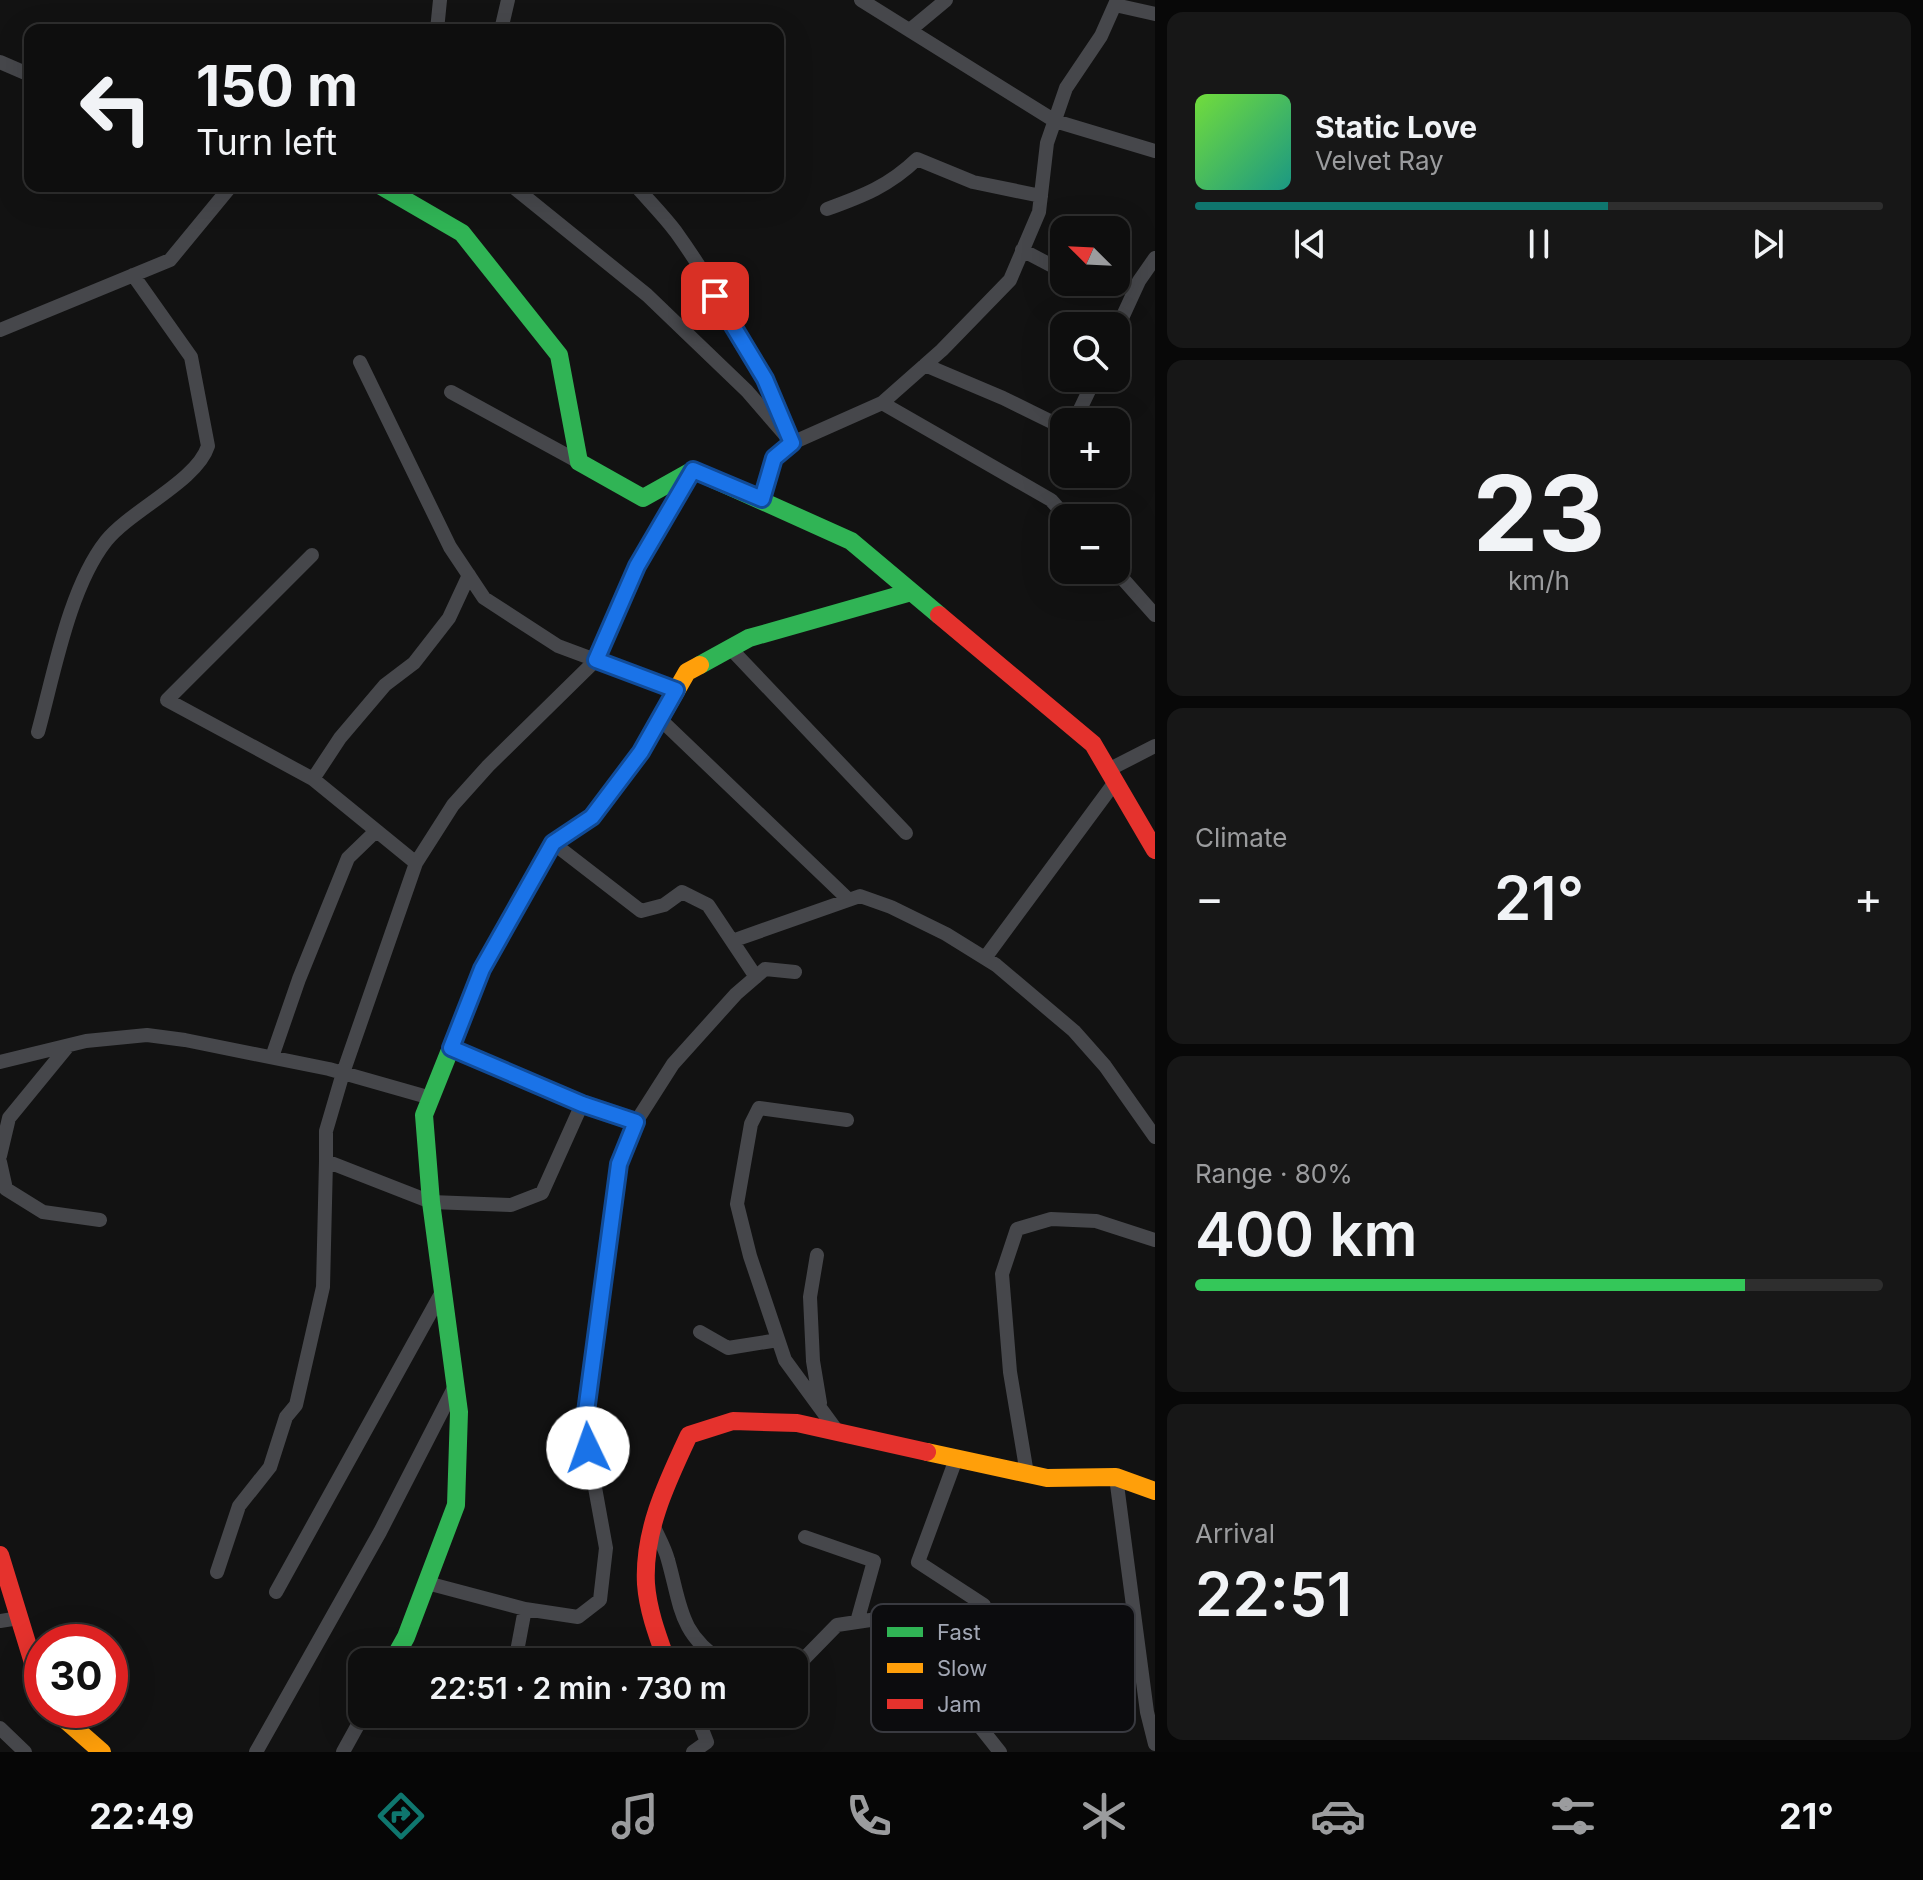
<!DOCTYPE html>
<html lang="en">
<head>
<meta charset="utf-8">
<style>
  body { margin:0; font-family:Inter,sans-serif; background:#171717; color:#f1f3f6; height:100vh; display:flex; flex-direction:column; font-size:30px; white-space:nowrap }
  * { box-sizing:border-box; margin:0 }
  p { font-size:26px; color:#9b9c9e }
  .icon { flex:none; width:44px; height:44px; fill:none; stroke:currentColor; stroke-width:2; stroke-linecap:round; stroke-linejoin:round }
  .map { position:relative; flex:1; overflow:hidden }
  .drawer { display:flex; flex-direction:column; gap:12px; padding:12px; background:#080808; width:768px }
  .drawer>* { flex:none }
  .guide { position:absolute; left:24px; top:24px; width:760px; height:168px; border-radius:16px; box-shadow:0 8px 32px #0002,0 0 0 2px #2e2e2e; background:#0e0e0e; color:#f1f3f6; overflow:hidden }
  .needle { width:52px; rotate:294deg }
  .tools { position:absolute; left:1050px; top:216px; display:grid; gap:16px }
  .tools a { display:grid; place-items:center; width:80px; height:80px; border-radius:16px; background:#0e0e0e; box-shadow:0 8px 32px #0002,0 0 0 2px #2e2e2e; font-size:40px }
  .speed { position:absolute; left:24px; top:1624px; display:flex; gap:16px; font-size:40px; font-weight:700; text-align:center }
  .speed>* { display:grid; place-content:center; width:104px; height:104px; border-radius:50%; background:#0e0e0e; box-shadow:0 8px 32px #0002,0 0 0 2px #2e2e2e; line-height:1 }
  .speed .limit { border:12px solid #d22; background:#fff; color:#111 }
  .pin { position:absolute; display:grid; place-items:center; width:68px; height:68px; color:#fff; margin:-34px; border-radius:16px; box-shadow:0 4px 12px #0006 }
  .me { position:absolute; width:88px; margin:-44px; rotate:357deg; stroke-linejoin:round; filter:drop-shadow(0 0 6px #0008) }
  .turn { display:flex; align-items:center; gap:28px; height:168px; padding:0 40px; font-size:36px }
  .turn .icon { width:104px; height:104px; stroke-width:2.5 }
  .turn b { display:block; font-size:56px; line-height:68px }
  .big { font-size:60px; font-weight:600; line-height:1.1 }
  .drawer .widget { flex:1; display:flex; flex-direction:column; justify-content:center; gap:12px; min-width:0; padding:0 28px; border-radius:16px; background:#171717 }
  .drawer .dial { align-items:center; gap:0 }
  .dial b { font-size:104px; line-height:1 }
  .song { display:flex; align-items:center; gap:24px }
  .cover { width:96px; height:96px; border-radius:12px; background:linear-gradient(135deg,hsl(100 70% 55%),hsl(170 70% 35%)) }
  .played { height:8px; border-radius:4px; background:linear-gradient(90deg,#0f766e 60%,#2e2e2e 60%) }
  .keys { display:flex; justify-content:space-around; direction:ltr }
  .heat { display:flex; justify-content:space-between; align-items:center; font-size:44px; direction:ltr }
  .charge { height:12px; border-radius:6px; background:linear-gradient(90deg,#34c759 80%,#2e2e2e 0) }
  .trip { position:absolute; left:348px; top:1648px; width:460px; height:80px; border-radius:16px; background:#0e0e0e; box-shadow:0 8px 32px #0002,0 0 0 2px #2e2e2e; font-weight:600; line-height:80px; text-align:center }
  .tab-bar { display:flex; height:128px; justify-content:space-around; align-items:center; background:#060606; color:#9b9c9e }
  .tab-bar .icon { width:56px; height:56px }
  .tab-bar .selected { color:#0f766e }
  .tab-bar b { font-size:36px; color:#f1f3f6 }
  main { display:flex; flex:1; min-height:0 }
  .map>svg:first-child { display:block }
</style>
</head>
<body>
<main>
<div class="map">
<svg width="1155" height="1752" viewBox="0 0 1155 1752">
  <rect width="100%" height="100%" fill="#121212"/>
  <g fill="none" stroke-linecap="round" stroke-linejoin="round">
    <path stroke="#46474b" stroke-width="14" d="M861 0 1055 121 1155 151
      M1115 5 1155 14
      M437 30 440 0
      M501 30 508 0
      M910 30 946 0
      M0 62 30 75
      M512 186 647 295 747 391 792 443C761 370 723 298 676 232 664 216 649 201 636 186
      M827 209C863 196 889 186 917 159L973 182 1041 196
      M1022 250 1064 272
      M1084 282 1085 283
      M0 330 170 260 231 186
      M1116 331 1139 281 1155 258
      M360 362 450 547 484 598 558 646 676 690
      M925 365 1003 398 1064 428
      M451 392 579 462
      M882 403 1051 500 1067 518
      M1074 422 1095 378
      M762 499 774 458 792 443 882 403 942 350 1010 280 1039 212 1047 143 1066 88 1101 36 1117 0
      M312 555 167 700 313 779 416 863
      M1115 570 1155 615
      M730 648 906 833
      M660 719 849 900
      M38 732C54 674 69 588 106 541 131 510 197 481 208 446L191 357 133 275
      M1108 770 1155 746
      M313 779 340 738 385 685 414 663 449 618 469 575
      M553 843 641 911 664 905 682 892 708 905 756 977
      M732 941 860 896 891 907 946 934 996 965 1074 1031 1105 1066 1155 1137
      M985 958 1115 782
      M451 1048 582 1104 636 1122
      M272 1057 299 979 348 858 376 831
      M0 1062 86 1041 147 1035 185 1040 329 1069 431 1098
      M0 1156 9 1118 68 1046
      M326 1161V1131L343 1073 416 863 453 805 488 766 596 660 637 566 690 474
      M0 1162 6 1189 43 1212 100 1220
      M817 1255 810 1297 813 1361 820 1403
      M700 1332 728 1348 778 1340
      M837 1431 785 1360 750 1256 737 1204 751 1124 759 1108 847 1120
      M956 1459 918 1562 984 1605
      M1027 1474 1010 1372 1002 1274 1017 1229 1051 1219 1096 1221 1155 1240
      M1116 1477 1147 1712 1155 1744
      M653 1525C658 1536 665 1548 668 1560 681 1606 679 1634 723 1662
      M805 1537 874 1561 857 1622
      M217 1572 239 1506 270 1467 286 1417 296 1405 323 1287 326 1161 431 1202 511 1205 542 1193 582 1104
      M427 1583 525 1609 578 1617 600 1600 606 1548 584 1427 619 1164 636 1122 673 1064 736 994 765 969 795 972
      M276 1592 442 1292
      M0 1621 19 1618
      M515 1662 525 1609
      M794 1669 837 1625 877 1619 941 1659 973 1718 1000 1752
      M0 1728 25 1752
      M256 1752 380 1532 455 1386
      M343 1752 364 1714
      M693 1752 707 1742 696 1714"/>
    <path stroke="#30b455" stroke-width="18" d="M381 186 462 233 559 355 579 462 643 498 693 470 851 541 939 615
      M700 665 749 638 911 592
      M392 1662 406 1637 456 1505 459 1412 431 1202 424 1115 460 1025"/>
    <path stroke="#ff9f0a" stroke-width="18" d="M460 1025 482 969 553 843 592 817 641 752 687 672 700 665
      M927 1452 1047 1478 1116 1477 1155 1491
      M54 1710 102 1752"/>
    <path stroke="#e5322d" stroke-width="18" d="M939 615 1093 744 1155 850
      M0 1555 42 1692
      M667 1662C658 1637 648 1611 646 1584 643 1531 667 1482 689 1435L733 1421 797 1423 927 1452"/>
  </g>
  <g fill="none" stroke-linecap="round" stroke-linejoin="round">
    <defs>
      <path id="route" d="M588 1448 584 1427 619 1164 636 1122 582 1104 451 1048 482 969 553 843 592 817 641 752 676 690 596 660 637 566 693 470 762 499 774 458 792 443 765 379 715 296"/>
    </defs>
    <use href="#route" stroke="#114b97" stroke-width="20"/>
    <use href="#route" stroke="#1a73e8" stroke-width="14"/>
  </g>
  <rect x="871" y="1604" width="264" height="128" rx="12" fill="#0c0c0e" stroke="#393a40" stroke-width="2"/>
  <rect x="887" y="1627" width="36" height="10" fill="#30b455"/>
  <rect x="887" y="1663" width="36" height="10" fill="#ff9f0a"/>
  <rect x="887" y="1699" width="36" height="10" fill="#e5322d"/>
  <g font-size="22" fill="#a2a7b4">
    <text x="937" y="1640">Fast</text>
    <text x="937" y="1676">Slow</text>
    <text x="937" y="1712">Jam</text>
  </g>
</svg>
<div class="tools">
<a><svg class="needle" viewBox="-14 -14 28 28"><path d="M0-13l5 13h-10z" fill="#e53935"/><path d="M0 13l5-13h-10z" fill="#9b9c9e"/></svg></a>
<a><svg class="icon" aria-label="search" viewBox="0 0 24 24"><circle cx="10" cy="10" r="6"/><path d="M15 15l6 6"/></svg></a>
<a>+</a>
<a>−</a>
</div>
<div class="speed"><div class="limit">30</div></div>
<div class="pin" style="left:715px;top:296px;background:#d93025"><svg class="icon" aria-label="arrive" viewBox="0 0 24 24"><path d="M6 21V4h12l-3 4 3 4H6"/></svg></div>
<svg class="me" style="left:588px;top:1448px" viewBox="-20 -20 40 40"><circle r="19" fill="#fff"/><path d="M0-13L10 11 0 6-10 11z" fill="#1a73e8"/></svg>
<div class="trip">22:51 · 2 min · 730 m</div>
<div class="guide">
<div class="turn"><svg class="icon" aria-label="left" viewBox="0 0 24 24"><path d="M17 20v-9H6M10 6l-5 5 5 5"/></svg><div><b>150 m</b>Turn left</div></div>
</div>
</div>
<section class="drawer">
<div class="widget">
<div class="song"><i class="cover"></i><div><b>Static Love</b><p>Velvet Ray</p></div></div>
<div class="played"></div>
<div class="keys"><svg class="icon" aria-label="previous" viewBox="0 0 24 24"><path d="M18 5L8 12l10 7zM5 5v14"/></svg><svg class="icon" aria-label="pause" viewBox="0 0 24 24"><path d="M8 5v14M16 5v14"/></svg><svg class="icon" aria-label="next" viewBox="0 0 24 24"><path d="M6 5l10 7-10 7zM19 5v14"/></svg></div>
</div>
<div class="widget dial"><b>23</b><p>km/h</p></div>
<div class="widget"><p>Climate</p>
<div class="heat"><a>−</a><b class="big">21°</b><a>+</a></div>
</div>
<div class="widget"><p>Range · 80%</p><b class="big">400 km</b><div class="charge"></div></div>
<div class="widget"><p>Arrival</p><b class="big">22:51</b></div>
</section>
</main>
<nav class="tab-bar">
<b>22:49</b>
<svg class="icon selected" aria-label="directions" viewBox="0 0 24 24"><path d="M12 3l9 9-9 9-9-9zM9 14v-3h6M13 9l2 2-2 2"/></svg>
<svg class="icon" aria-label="music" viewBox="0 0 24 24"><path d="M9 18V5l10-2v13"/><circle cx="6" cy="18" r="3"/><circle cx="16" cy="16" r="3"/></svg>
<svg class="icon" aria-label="phone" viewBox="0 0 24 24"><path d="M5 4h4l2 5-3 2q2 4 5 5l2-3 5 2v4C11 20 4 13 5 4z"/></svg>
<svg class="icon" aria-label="climate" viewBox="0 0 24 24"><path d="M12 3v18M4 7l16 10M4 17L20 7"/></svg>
<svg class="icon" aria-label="car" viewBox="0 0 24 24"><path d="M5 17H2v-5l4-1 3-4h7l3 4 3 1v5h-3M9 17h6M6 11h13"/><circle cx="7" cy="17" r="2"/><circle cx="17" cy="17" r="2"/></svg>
<svg class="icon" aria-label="filters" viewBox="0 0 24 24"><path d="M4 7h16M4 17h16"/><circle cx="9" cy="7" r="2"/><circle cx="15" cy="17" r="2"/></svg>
<b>21°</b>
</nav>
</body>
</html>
